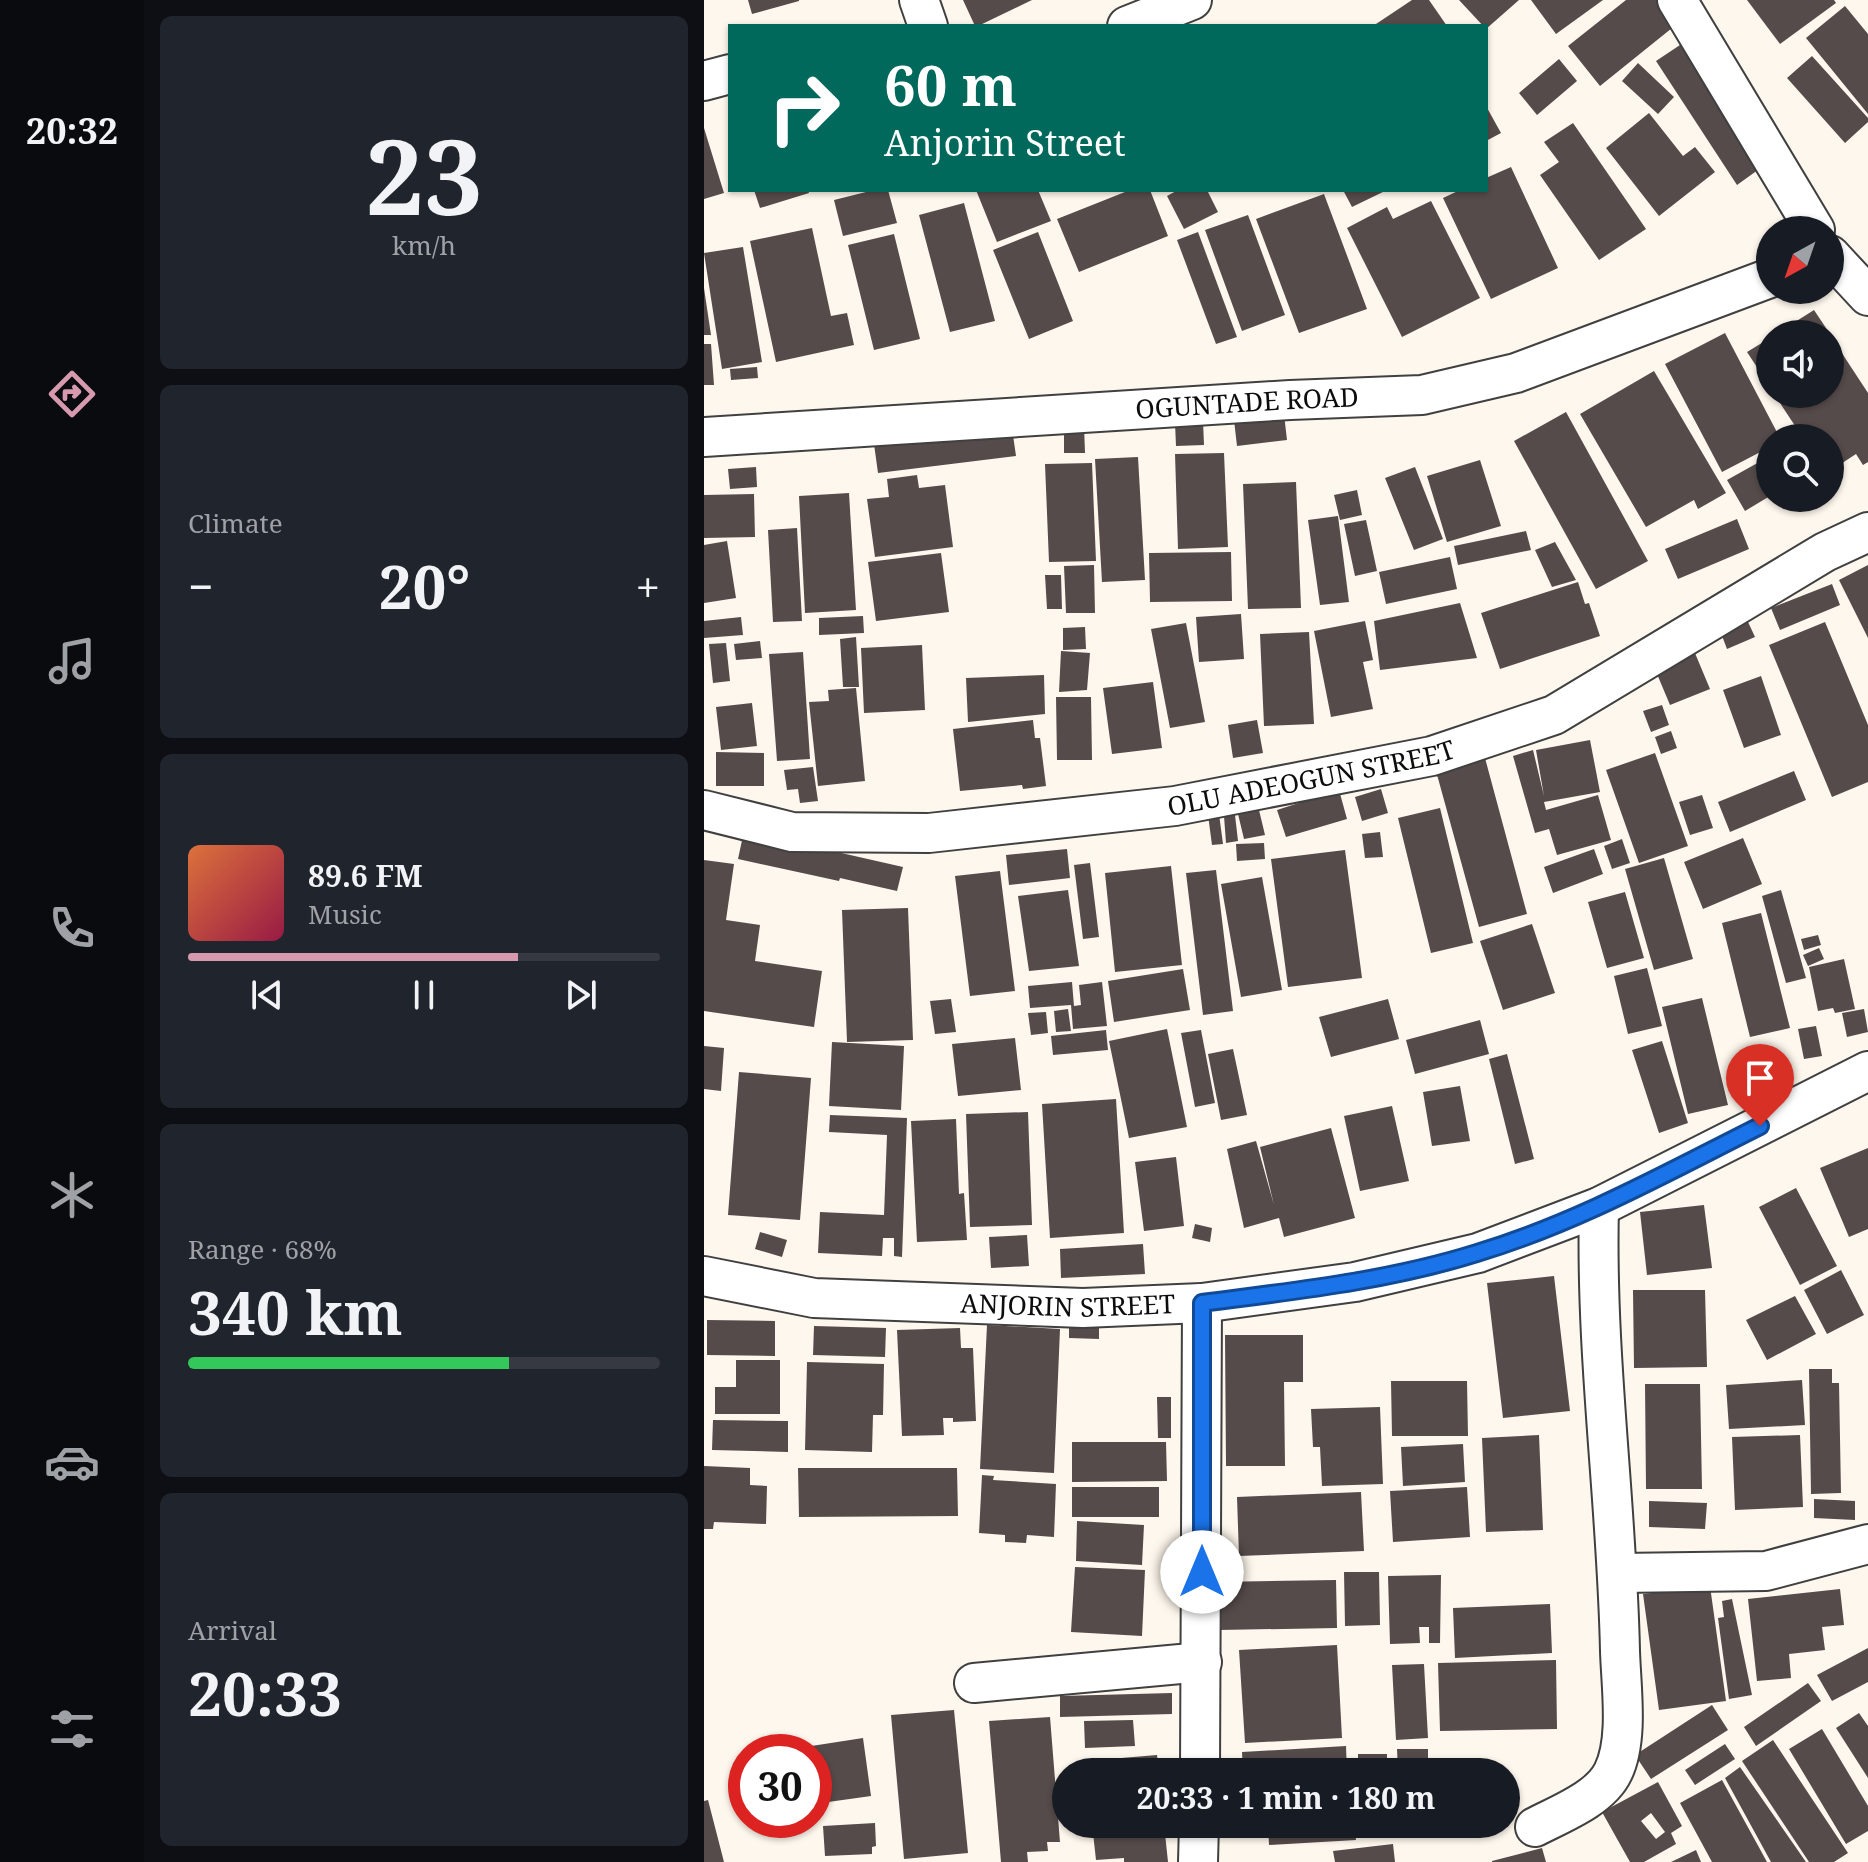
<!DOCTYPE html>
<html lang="en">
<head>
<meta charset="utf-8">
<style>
  body { margin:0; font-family:"Noto Serif",serif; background:#20242c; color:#f1f3f6; height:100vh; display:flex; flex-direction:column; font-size:30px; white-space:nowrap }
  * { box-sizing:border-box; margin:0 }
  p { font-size:26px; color:#9ea1a6 }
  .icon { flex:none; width:44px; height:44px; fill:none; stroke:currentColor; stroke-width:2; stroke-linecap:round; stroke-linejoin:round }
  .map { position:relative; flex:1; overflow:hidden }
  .side { display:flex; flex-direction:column; gap:16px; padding:16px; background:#0d0f14; width:560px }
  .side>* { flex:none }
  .hud { position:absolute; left:24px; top:24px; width:760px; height:168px; border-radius:0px; box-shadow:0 2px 6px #0004; background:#00695c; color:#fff; overflow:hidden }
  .needle { width:52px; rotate:220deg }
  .controls { position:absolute; left:1052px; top:216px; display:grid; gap:16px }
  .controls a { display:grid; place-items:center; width:88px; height:88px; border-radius:50%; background:#171b24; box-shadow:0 2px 6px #0004; font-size:40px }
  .speed { position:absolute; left:24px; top:1734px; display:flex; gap:16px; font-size:40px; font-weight:700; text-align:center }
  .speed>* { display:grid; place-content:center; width:104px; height:104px; border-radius:50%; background:#171b24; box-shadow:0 2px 6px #0004; line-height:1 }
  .speed .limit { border:12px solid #d22; background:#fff; color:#111 }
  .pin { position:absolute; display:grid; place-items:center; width:68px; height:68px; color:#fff; margin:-82px -34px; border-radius:50% 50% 50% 0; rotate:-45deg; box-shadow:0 0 8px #0007 }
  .pin .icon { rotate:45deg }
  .me { position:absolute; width:88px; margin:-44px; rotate:0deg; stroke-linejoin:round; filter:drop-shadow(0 0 6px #0008) }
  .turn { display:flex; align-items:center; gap:28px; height:168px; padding:0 24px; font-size:36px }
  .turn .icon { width:104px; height:104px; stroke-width:2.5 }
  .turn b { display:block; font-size:56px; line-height:68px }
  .big { font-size:60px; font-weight:700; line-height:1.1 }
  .side .card { flex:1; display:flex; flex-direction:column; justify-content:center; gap:12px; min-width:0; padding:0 28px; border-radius:12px; background:#20242c }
  .side .dial { align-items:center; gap:0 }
  .dial b { font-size:104px; line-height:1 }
  .song { display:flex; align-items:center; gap:24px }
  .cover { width:96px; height:96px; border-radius:12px; background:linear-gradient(135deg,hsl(20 70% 55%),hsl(340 70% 35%)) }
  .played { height:8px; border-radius:4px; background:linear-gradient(90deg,#d799ae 70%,#363941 70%) }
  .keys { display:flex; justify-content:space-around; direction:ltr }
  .heat { display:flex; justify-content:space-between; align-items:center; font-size:44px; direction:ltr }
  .charge { height:12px; border-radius:6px; background:linear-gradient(90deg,#34c759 68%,#363941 0) }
  .trip { position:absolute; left:348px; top:1758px; width:468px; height:80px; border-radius:40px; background:#171b24; box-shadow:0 2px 6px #0004; font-weight:700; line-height:80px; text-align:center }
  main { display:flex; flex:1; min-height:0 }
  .dock { display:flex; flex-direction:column; width:144px; justify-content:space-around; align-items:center; background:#090b0e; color:#9ea1a6 }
  .dock .icon { width:56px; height:56px }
  .dock .current { color:#d799ae }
  .dock b { font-size:36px; color:#f1f3f6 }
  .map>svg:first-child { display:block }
</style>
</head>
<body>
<main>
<nav class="dock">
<b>20:32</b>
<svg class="icon current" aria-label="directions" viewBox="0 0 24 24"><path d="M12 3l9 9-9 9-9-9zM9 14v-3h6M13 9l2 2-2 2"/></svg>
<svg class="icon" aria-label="music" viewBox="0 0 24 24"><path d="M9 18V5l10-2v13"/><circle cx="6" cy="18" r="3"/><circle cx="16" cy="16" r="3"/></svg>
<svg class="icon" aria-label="phone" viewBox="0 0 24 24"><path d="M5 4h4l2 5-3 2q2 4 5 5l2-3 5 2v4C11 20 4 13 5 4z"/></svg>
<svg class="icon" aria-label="climate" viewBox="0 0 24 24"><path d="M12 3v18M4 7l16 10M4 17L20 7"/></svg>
<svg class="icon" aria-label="car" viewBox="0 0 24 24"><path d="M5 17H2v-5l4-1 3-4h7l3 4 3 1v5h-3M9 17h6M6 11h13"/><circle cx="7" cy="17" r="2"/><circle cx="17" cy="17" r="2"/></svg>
<svg class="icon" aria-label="filters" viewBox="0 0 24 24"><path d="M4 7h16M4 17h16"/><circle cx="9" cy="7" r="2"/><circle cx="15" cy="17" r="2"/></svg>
</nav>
<section class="side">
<div class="card dial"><b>23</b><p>km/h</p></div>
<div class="card"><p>Climate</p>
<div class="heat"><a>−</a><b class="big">20°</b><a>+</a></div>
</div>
<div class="card">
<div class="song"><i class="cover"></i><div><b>89.6 FM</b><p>Music</p></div></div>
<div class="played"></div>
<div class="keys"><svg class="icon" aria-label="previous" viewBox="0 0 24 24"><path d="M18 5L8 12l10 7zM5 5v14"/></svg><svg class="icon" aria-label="pause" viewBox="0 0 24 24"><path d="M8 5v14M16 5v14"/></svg><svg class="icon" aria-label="next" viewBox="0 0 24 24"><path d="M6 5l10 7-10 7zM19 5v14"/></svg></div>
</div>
<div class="card"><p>Range · 68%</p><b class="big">340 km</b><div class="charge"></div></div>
<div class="card"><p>Arrival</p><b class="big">20:33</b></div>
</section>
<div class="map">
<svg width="1164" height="1862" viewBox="0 0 1164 1862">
  <rect width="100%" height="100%" fill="#fef7ed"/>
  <path fill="#554b4a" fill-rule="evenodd" d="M44 0H95V1L48 14Z
    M259 0H328L274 26H271Z
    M708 0H725L743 26H669Z
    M755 0H815L782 29Z
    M827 0H899L852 34Z
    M922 0H953L973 24 896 86 864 46Z
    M1043 0H1130L1132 3 1076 44Z
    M1141 6 1164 34V114L1102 38Z
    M979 43 1065 162 1033 185 952 61Z
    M1108 56 1164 118V122L1141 143 1083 78Z
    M855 59 873 81 833 115 815 93Z
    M934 63 970 97 954 114 918 81Z
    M782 106 797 133 782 141Z
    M945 113 979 156 991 147 1011 172 955 216 902 148Z
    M869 123 942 229 895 260 836 175 855 162 840 142Z
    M0 128 20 193 0 199Z
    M807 167 854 268 787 299 739 198 756 190H782V178Z
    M50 190H104L105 193 56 208Z
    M170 190H184L193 223 139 236 130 200Z
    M272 190H334L347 221 293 242Z
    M426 190H446L464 236 375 272 353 219Z
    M474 190H503L514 212 480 229 463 196Z
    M639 190H683L648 207Z
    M620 194 663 309 595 333 552 219Z
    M727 201 776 298 698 337 643 228 683 207 689 219Z
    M260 203 291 321 246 332 215 215Z
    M544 215 581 315 538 331 501 230Z
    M108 228 127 316 143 313 150 345 72 362 46 241Z
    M334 232 369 321 325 339 289 250Z
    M494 232 533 337 512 344 473 240Z
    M190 234 216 339 170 350 144 245Z
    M39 247 58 362 18 369 0 253Z
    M0 288 7 335H0Z
    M1110 310 1126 334H1072Z
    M1021 333 1076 438H1066V447L1018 472 961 364Z
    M1126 335 1164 393V462L1159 465 1152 454 1126 471V438H1099L1070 394H1126Z
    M1066 338V387L1043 352Z
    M0 344H7L10 385H0Z
    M53 367 54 378 27 380 26 369Z
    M950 371 1022 493 994 509 990 500 942 527 876 414Z
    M862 412 944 561 892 589 810 441Z
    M580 414 583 440 533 446 530 420Z
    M499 421 500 445 472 446 471 423Z
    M380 425 381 453H360V426Z
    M308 428 312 456 174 473 170 444Z
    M520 453 524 547 474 549 471 454Z
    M1066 456V496L1041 511 1023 480Z
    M434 457 441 580 398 582 391 459Z
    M776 460 797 526 743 542 723 476Z
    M388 463 392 561 345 562 341 464Z
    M52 467 53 487 26 489 24 469Z
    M711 467 739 539 710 550 681 478Z
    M213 475 215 488 241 485 249 547 171 557 163 499 185 497 183 479Z
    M592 482 597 608 544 609 539 484Z
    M653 490 658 515 636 520 630 495Z
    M145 493 152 610 101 613 95 496Z
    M50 494 51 537 0 538V495Z
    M634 516 645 602 616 605 604 520Z
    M1033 519 1045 549 974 579 961 549Z
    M662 520 673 571 651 576 640 524Z
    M93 528 98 621 69 622 64 530Z
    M822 531 827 550 754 565 750 546Z
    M23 541 32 598 0 603V545Z
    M851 542 872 580 848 587 831 550Z
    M527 552 528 601 446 602 445 553Z
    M237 553 245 612 172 621 164 562Z
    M746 557 753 589 682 604 675 572Z
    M390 565 391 613H362L360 566Z
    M1164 565V638L1135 580Z
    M341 575H357L358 609H343Z
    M874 582 881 604 885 603 896 636 796 669 777 613Z
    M1128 584 1136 605 1076 630 1067 608Z
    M756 603 773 658 676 670 670 621Z
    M1038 609 1051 637 1023 649 1012 620Z
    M537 614 540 659 495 662 492 617Z
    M159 616 160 633 115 635V618Z
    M37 617 39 635 0 638V621Z
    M661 621 669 660 659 662 669 709 627 717 610 631Z
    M1121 622 1164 725V782L1128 797 1065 645Z
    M482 623 501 722 466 728 447 629Z
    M381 627 382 649 359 650V628Z
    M605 632 610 724 560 726 556 634Z
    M152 637 155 687H139L136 639Z
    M56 641 58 658 32 660 30 644Z
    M22 643 26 681 9 683 5 644Z
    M218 645 221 710 160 713 157 648Z
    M988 646 1006 689 966 705 948 662Z
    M357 651 386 653 383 690 355 692Z
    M99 652 106 759 73 761 65 654Z
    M340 675 341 714 264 722 262 678Z
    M1057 676 1077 735 1040 748 1019 690Z
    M449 682 458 748 408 754 399 688Z
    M152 688 161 781 114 786 105 702 125 701 124 690Z
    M352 697H387L388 760H353Z
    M48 703 53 746 17 750 12 707Z
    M958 705 965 725 947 732 939 711Z
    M329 720 331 738H336L342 786 319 789 318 785 256 791 249 729Z
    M553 720 559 753 529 758 524 725Z
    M967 731 973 748 957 754 951 737Z
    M886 740 896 792 840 802 842 810 894 795 907 840 853 855 845 829 831 833 809 756 829 750 840 796 832 750Z
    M12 752 60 753V786H12Z
    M951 753 984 846 935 863 902 770Z
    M781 758 823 914 775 927 732 771Z
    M109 767 114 801 96 803 94 789 83 790 80 770Z
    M1090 771 1102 800 1026 832 1014 802Z
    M677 789 684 813 658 821 651 797Z
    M635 790 643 819 582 837 573 810Z
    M998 795 1009 828 986 835 975 802Z
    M736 808 769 943 727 953 694 818Z
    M555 810 561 835 540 839 534 814Z
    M515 814 519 844 508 845 504 815Z
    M531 815 534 841 522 843 520 816Z
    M40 831 199 867 193 891 136 878 135 881 34 859Z
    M676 832 679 857 661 858 658 834Z
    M1039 838 1058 884 999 909 980 862Z
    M918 839 926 863 908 869 900 846Z
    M560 843 561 859 533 861 532 844Z
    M363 849 366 878 305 885 302 855Z
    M890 849 899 874 849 893 840 867Z
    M641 850 658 978 584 987 567 859Z
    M960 858 989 959 950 970 921 869Z
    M0 860 30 864 22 920 56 925 51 961 118 971 110 1027 0 1011Z
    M386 863 395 937 379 939 370 865Z
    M467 866 478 965 411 972 401 873Z
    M512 870 529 1011 499 1015 482 873Z
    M296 871 311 991 266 996 251 876Z
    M558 877 578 990 537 997 517 884Z
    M364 890 375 966 325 971 314 896Z
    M1077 890 1102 978 1082 983 1058 896Z
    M921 892 940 958 903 968 884 902Z
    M204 908 209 1040 143 1042 138 910Z
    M1057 913 1086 1028 1046 1037 1018 923Z
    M828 924 851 993 799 1010 776 941Z
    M1114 935 1117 945 1100 950 1097 939Z
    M1115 948 1120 959 1104 966 1099 955Z
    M1140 959 1151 1009 1131 1013 1129 1008 1114 1011 1105 967Z
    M943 968 958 1026 924 1034 910 976Z
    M479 969 486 1010 410 1022 404 981Z
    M368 982 370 1006 377 1005 375 985 398 982 403 1026 369 1029 367 1005 326 1008 324 986Z
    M998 998 1024 1105 984 1114 958 1007Z
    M247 999 252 1032 231 1034 226 1001Z
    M684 999 695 1039 627 1057 615 1017Z
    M364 1009 367 1031 352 1032 350 1011Z
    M1160 1009 1164 1032 1143 1037 1138 1013Z
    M342 1012 344 1033 327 1035 324 1013Z
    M776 1020 785 1054 711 1074 702 1040Z
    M1112 1026 1118 1056 1100 1059 1094 1029Z
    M463 1029 483 1127 425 1138 405 1041Z
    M402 1030 404 1050 349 1055 347 1036Z
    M497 1030 511 1103 491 1107 477 1033Z
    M311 1038 317 1090 254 1096 248 1044Z
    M958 1041 984 1123 955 1133 928 1050Z
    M128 1042 200 1046 197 1110 125 1106Z
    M0 1046 20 1048 17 1091 0 1089Z
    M529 1049 543 1115 517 1120 504 1054Z
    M803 1054 830 1159 811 1164 785 1059Z
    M35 1072 107 1078 96 1220 24 1215Z
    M756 1086 766 1141 728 1146 719 1092Z
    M412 1099 420 1233 346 1238 338 1104Z
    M688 1106 705 1181 656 1191 640 1116Z
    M324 1112 328 1225 266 1227 262 1114Z
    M126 1115 203 1118 198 1257 190 1256V1238H179L178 1256 114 1253 116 1212 180 1215 183 1135 125 1132Z
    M252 1119 255 1194 260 1193 263 1240 213 1242 207 1121Z
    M627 1128 651 1218 580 1237 575 1218 540 1228 523 1149 552 1141 570 1205 556 1147Z
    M1164 1148V1229L1145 1237 1116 1168Z
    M472 1157 480 1226 440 1231 431 1162Z
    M1092 1188 1133 1266 1096 1285 1055 1207Z
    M1000 1205 1008 1268 943 1275 936 1212Z
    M491 1224 508 1228 506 1242 488 1238Z
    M56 1232 83 1240 78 1257 51 1249Z
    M323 1235 325 1266 287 1268 285 1237Z
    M439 1244 441 1274 357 1278 356 1249Z
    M1137 1270 1160 1315 1123 1334 1100 1290Z
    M850 1276 866 1411 799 1418 783 1283Z
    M929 1290H1001L1003 1367 930 1368Z
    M1091 1296 1112 1334 1063 1360 1042 1320Z
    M365 1313 395 1314V1339L365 1338Z
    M3 1320 71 1321V1356L3 1355Z
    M283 1325 356 1329 350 1473 276 1469Z
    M110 1326 182 1328 181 1357 109 1355Z
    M256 1328 257 1348H269L272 1421 249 1422V1418H239L240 1435 198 1436 193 1330Z
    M521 1335H599V1382H580L581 1466H522Z
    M32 1360H76V1414H11V1387H32Z
    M103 1362 180 1364 179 1415H169L168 1452 101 1450Z
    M1105 1369H1128V1383H1135L1137 1493 1107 1494Z
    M1098 1380 1101 1425 1025 1429 1022 1385Z
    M687 1381H763L764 1436H688Z
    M941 1384H996L998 1489H942Z
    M453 1397H467V1438H454Z
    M676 1407 679 1484 618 1486 616 1447H609L607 1409Z
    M9 1420 84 1421V1452L8 1450Z
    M835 1435 839 1530 782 1532 778 1438Z
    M1096 1435 1099 1507 1031 1510 1028 1437Z
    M368 1442H462L463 1481 368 1482Z
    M759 1444 761 1482 699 1486 697 1447Z
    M0 1466 46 1468V1485L63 1486 62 1524 10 1522 9 1529H0Z
    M94 1468H253L254 1516 95 1517Z
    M278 1475 290 1476 289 1480 352 1484 350 1537 323 1535 322 1543 301 1542V1535L275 1533Z
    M368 1487H455V1517H368Z
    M763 1487 766 1537 689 1542 686 1491Z
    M657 1492 660 1551 535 1556 533 1497Z
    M1110 1499 1151 1501V1520L1110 1518Z
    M945 1501 1003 1503 1001 1529 945 1527Z
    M373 1521 440 1525 438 1565 372 1561Z
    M371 1567 441 1570 438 1636 367 1632Z
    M640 1572H675L676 1625 641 1626Z
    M737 1575 736 1643H725V1627H715L716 1643 686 1644 684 1576Z
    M632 1580 633 1628 515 1630 513 1582Z
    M1006 1586 1022 1701 955 1710 939 1594Z
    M1136 1589 1140 1625 1118 1627 1121 1650 1085 1654 1087 1678 1053 1681 1044 1599Z
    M1028 1599 1048 1695 1025 1699 1014 1618 1020 1617 1018 1601Z
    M846 1604 848 1653 751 1658 749 1608Z
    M633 1645 638 1738 541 1743 535 1650Z
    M1164 1648V1682L1128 1701 1113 1675Z
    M852 1660 853 1729 736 1731 734 1663Z
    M720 1664 724 1738 692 1740 688 1665Z
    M1104 1683 1117 1701 1052 1746 1040 1727Z
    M468 1693V1714L356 1717V1696Z
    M1008 1705 1024 1730 947 1779 931 1755Z
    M250 1710 264 1853 200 1859 187 1715Z
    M1155 1713 1164 1726V1778L1132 1728Z
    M346 1717 356 1842H343L344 1851 323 1852 324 1862H297L285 1721Z
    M429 1720 431 1746 381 1748 380 1721Z
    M1118 1729 1164 1806V1831L1142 1844 1085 1749Z
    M159 1738 167 1796 110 1804V1752H101V1747Z
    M1069 1740 1144 1853 1130 1862H1105L1038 1761Z
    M1021 1744 1031 1759 991 1785 981 1770Z
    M642 1746 643 1772H539L538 1752Z
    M693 1749H724V1772H694Z
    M654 1754H683V1772H654Z
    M453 1755 455 1772H383L382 1761Z
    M1036 1767 1102 1862H1067L1021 1778Z
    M1018 1780 1063 1862H1008L976 1803Z
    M954 1782 978 1826 967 1833 972 1844 940 1862H926L898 1812ZM947 1813 961 1832 952 1839 937 1821Z
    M4 1800 20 1862H0V1801Z
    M171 1823 172 1846 168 1847V1854L121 1856 119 1826Z
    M388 1824H460L464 1862H420V1858L392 1860Z
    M564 1824H650L652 1840 565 1845Z
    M654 1824H683L684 1832H654Z
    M689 1844 691 1862H631L629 1851Z
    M838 1848 842 1862H788V1861Z
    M992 1850 997 1862H967Z"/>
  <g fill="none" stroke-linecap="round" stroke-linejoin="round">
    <defs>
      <g id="minor">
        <path d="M215 0 224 26"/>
        <path d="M973 0 1111 230"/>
        <path d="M423 26 488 0"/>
        <path d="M0 81 26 74"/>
        <path d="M1126 255 1164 296"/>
        <path id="s1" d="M0 437 586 400 718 395 812 373 1066 278"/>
        <path id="s2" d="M0 810 88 832 225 833 471 806 728 756 850 715 1121 552 1164 532"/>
        <path id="s3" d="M0 1276 110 1298 379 1308 498 1303 651 1282 774 1253 895 1207 1164 1071"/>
        <path d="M915 1573 1062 1571 1164 1544"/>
        <path d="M270 1683 498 1662"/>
        <path d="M496 1772 498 1303"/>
        <path d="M831 1827C856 1814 896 1799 909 1772 925 1740 917 1686 916 1651 913 1503 891 1355 895 1207"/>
        <path d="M494 1862 495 1824"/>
      </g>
    </defs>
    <use href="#minor" stroke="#404040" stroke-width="42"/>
    <use href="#minor" stroke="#fff" stroke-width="38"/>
  </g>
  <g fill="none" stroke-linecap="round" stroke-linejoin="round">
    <defs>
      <path id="route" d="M498 1572V1303C590 1291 684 1281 773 1253 873 1223 964 1172 1056 1126"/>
    </defs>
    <use href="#route" stroke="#114b97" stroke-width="20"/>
    <use href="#route" stroke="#1a73e8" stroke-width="14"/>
  </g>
  <g text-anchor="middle" stroke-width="8" stroke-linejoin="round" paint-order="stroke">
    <g font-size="26" fill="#0d0d0d" stroke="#fff">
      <text dy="9" stroke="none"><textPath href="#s1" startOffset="544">OGUNTADE ROAD</textPath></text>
      <text dy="9" stroke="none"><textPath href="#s2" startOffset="614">OLU ADEOGUN STREET</textPath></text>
      <text dy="9" stroke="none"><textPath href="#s3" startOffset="366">ANJORIN STREET</textPath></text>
    </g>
  </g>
</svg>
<div class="controls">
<a><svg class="needle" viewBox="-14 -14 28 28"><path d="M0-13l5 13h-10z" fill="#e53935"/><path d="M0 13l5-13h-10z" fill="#9ea1a6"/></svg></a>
<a><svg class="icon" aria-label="sound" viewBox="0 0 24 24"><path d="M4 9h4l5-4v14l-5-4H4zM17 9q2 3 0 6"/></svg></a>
<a><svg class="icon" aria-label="search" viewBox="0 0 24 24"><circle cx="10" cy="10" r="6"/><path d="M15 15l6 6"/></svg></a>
</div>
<div class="speed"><div class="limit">30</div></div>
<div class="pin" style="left:1056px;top:1126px;background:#d93025"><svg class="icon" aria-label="arrive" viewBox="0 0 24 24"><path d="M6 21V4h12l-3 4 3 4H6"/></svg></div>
<svg class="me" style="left:498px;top:1572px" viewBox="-20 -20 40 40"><circle r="19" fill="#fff"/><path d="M0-13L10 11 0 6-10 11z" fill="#1a73e8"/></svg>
<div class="trip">20:33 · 1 min · 180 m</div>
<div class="hud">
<div class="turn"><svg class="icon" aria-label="right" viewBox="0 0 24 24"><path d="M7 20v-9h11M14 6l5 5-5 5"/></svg><div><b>60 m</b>Anjorin Street</div></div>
</div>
</div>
</main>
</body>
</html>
